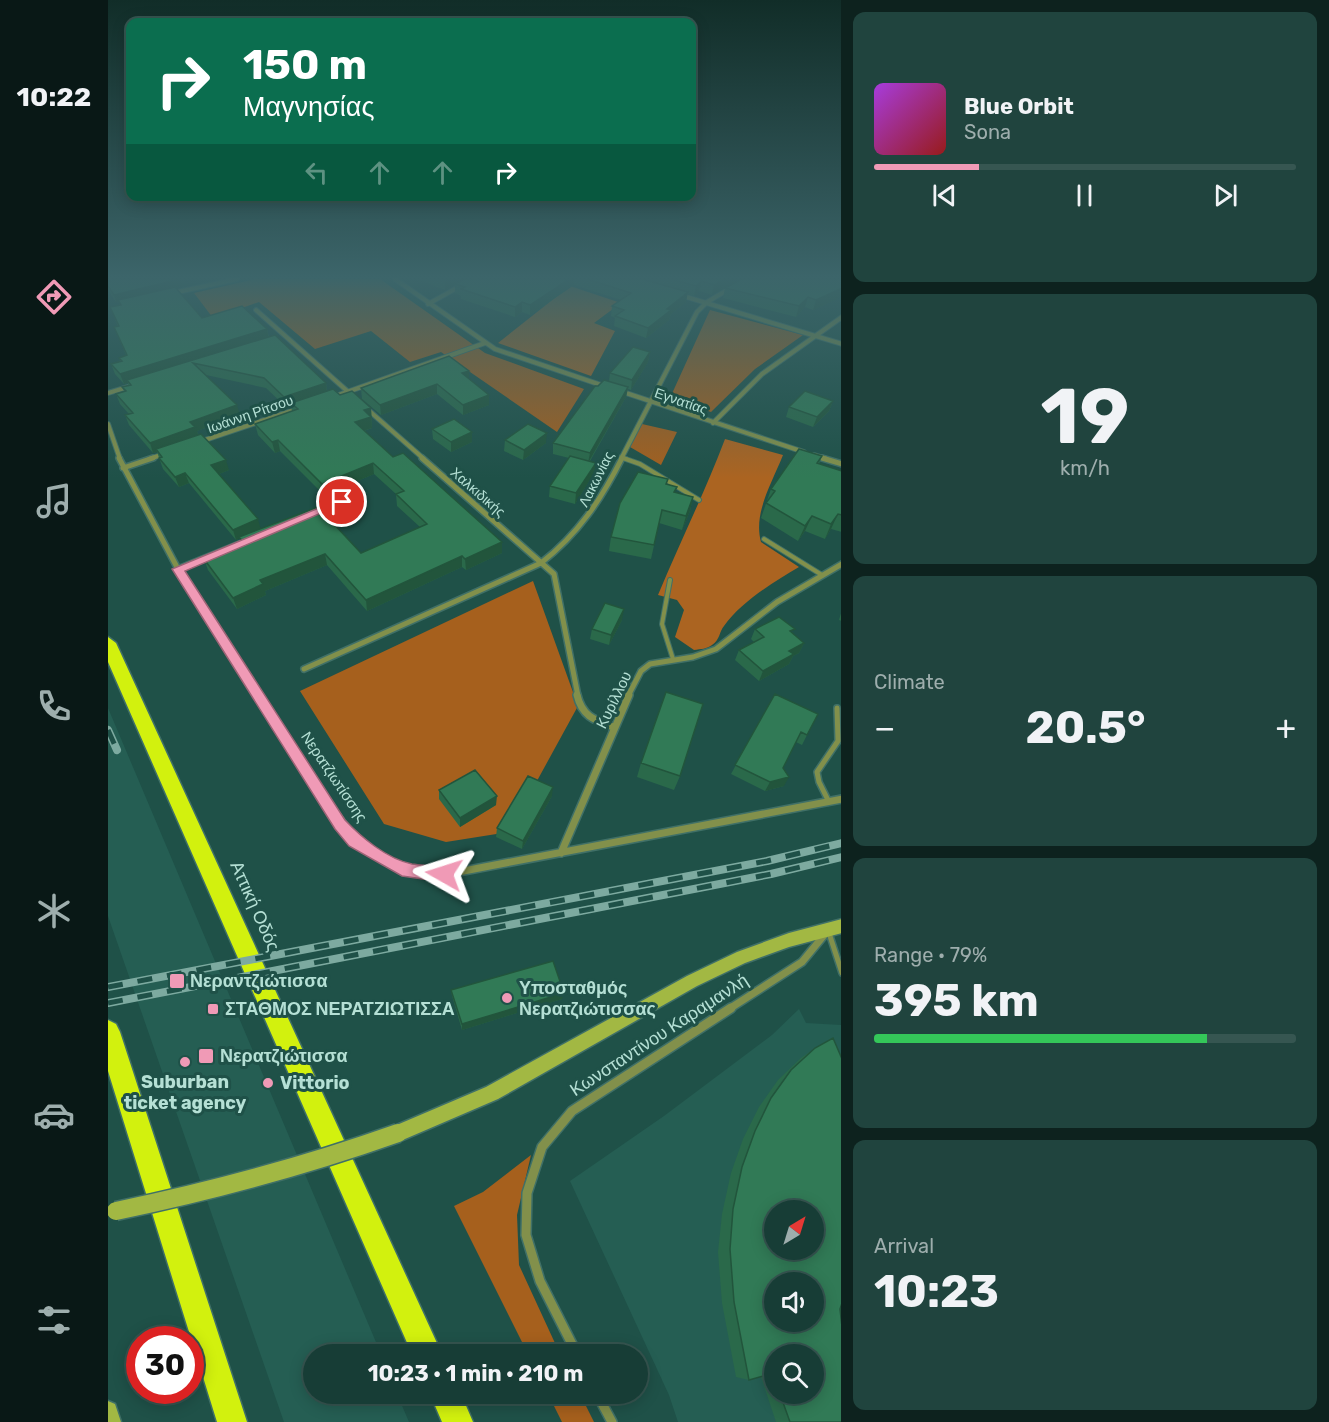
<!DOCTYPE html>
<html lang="en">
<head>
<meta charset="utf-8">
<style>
  body { margin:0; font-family:Rubik,sans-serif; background:#20443e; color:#f1f3f6; height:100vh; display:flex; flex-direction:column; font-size:22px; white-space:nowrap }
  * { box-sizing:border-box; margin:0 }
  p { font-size:20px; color:#9eaead }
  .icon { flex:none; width:33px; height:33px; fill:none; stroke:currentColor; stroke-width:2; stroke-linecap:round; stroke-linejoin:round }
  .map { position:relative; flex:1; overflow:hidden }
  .sheet { display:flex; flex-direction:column; gap:12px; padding:12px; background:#0d221e; width:488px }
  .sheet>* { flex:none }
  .hud { position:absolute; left:18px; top:18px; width:570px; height:183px; border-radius:12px; box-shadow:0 3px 15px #0003,0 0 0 2px #365651; background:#0b6e4f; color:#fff; overflow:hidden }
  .needle { width:39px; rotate:38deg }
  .tools { position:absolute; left:656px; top:1200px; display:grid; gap:12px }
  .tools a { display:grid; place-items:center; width:60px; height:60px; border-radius:50%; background:#173d36; box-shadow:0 3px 15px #0003,0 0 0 2px #365651; font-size:30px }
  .speed { position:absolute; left:18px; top:1326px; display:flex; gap:12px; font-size:30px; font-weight:700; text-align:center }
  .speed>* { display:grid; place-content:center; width:78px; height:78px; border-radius:50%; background:#173d36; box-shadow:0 3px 15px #0003,0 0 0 2px #365651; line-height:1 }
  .speed .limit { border:9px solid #d22; background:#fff; color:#111 }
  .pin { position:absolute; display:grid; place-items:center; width:51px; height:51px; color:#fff; margin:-26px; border:3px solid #fff; border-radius:50%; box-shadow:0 2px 6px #0007 }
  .me { position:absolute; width:66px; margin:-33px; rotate:276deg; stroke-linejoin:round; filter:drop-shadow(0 0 4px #0008) }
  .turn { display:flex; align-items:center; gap:21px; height:126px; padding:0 18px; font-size:27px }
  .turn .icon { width:78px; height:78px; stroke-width:2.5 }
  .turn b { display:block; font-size:42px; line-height:51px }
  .lanes { display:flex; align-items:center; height:57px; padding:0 18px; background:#0003; justify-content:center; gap:30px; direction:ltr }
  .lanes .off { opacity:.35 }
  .big { font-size:45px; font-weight:700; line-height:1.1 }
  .sheet .card { flex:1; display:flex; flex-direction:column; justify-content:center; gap:9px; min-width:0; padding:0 21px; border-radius:12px; background:#20443e }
  .sheet .dial { align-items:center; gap:0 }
  .dial b { font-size:78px; line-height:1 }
  .song { display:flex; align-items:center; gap:18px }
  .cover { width:72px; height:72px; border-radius:9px; background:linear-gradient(135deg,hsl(280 70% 55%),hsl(0 70% 35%)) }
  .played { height:6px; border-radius:3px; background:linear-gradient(90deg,#f09ab6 25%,#365651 25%) }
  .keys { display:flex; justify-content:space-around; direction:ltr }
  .heat { display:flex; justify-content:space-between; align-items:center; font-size:33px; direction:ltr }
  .charge { height:9px; border-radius:4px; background:linear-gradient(90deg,#34c759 79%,#365651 0) }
  .trip { position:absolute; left:195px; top:1344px; width:345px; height:60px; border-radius:30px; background:#173d36; box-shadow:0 3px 15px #0003,0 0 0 2px #365651; font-weight:700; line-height:60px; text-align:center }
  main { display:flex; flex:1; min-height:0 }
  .tab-bar { display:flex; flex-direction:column; width:108px; justify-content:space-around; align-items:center; background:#091816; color:#9eaead }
  .tab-bar .icon { width:42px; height:42px }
  .tab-bar .current { color:#f09ab6 }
  .tab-bar b { font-size:27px; color:#f1f3f6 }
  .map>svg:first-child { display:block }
</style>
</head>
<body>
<main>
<nav class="tab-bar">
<b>10:22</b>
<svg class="icon current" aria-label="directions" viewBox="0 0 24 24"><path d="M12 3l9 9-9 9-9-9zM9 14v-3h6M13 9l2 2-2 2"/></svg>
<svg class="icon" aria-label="music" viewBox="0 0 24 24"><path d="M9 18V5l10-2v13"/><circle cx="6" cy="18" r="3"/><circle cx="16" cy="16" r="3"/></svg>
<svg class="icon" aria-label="phone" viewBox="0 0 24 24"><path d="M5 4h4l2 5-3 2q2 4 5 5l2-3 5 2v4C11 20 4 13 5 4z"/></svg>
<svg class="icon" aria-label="climate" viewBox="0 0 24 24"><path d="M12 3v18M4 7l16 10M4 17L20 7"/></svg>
<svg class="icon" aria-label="car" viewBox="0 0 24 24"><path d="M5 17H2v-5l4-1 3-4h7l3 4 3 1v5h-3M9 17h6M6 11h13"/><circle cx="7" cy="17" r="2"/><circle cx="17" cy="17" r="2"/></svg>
<svg class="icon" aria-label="filters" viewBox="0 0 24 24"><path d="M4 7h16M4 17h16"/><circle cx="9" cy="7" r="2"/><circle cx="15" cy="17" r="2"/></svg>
</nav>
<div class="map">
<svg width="734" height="1422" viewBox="0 0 734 1422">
  <rect width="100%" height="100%" fill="#1f5148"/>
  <path fill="#255e53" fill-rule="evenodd" d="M0 708 273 1354H206V1394H289L301 1422H176L0 916Z
    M691 1009 698 1023 733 1025V1422H570L561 1395 462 1181 556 1116 664 1035ZM666 1210H705V1250H666ZM666 1282H705V1322H666ZM666 1354H705V1394H666Z"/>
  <path fill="#a6601d" d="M148 279H272L377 353 476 389 449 432 333 352 302 362 263 331 207 349 151 302 105 318 86 293Z
    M602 310 695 335 647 369 603 412 562 398Z
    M534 424 569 432 553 465 522 447Z
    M425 581 470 706 401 832 338 842 276 824 192 691Z
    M423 1155 409 1215 411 1265 452 1354H420L346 1206 375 1192Z
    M440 1394H472L486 1422H454Z"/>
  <path fill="#ab6421" d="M462 286 513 303 486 323 507 331 483 376 390 343Z
    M617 439 675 455C664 483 645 513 653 542L691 567C666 582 634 601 616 626 611 632 612 640 604 645 599 649 593 649 586 650L567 637 576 610 569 600 550 595C572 542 597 492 617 439Z"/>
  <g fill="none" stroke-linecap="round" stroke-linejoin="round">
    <defs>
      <path id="lane-far2" d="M513 457 519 459"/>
      <path id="lane-far1" d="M515 458 532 464 591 500
        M656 539 714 575
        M562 580 554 624 565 659"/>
      <path id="lane" d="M721 802 711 782 709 772 730 741 729 708
        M721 933 734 973"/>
      <path id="street-far3" d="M287 279 387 349 499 387
        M65 293 129 279
        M572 295 734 344
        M320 304 365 279
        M148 310 246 397
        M512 391 696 452
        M0 393 23 386
        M225 397 377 343
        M258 408 316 459
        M605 423 654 374 734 317
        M0 424 12 459
        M91 442 189 409
        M706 455 719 459
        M41 459 56 454
        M513 459 589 312 599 302 621 289"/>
      <path id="street-far2" d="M11 458 70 569 151 696
        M314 458 446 574 470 696
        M714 458 734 464
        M15 468 45 458
        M206 513 234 502
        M70 569 139 541
        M196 669 433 563C470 534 493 500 514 458
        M520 696 533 671 542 664 585 657 608 649 669 602 734 564"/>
      <path id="street-far1" d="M150 695C167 722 185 749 202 776 240 836 267 875 345 873L734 799
        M469 695C474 716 486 720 505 727
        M453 853 521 695
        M621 1009 694 962 717 934"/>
      <path id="street" d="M469 1354 432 1281 418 1235 419 1193 434 1147 464 1111 623 1008
        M489 1394 504 1422"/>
      <path id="secondary" d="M734 919V933L681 947 637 963 589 986 390 1099 290 1142 284 1139 281 1133 284 1127 378 1087 579 976 629 952 681 933Z
        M0 1401 7 1404 13 1422H0Z"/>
      <path id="highway" d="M0 637 8 643 334 1354H304L0 662Z
        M0 1020 8 1024 12 1032 139 1422H109L0 1071Z
        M322 1394H353L365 1422H334Z"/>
    </defs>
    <use href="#lane-far2" stroke="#407067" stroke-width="5"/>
    <use href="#lane-far1" stroke="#407067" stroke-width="6"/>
    <use href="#lane" stroke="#407067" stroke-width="8"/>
    <use href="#street-far3" stroke="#407067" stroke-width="6"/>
    <use href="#street-far2" stroke="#407067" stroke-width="8"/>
    <use href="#street-far1" stroke="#407067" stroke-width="10"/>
    <use href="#street" stroke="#407067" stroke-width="12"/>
    <use href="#secondary" stroke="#407067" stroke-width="3"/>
    <use href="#highway" stroke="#407067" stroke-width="3"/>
    <use href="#lane-far2" stroke="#82904b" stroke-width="3"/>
    <use href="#lane-far1" stroke="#82904b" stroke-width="4"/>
    <use href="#lane" stroke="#82904b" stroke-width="5"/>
    <use href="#street-far3" stroke="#82904b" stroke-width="4"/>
    <use href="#street-far2" stroke="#82904b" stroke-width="5"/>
    <use href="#street-far1" stroke="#82904b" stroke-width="7"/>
    <use href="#street" stroke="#82904b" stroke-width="9"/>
    <use href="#secondary" fill="#a2b843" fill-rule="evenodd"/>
    <use href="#highway" fill="#d2f10e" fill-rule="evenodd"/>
    <defs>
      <path id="rail" d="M0 730 9 750
        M0 987 659 861 734 843
        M0 1003 663 874 734 857"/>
    </defs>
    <use href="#rail" stroke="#7daaa0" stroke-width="8"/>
    <use href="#rail" stroke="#1f5148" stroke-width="5" stroke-dasharray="15" stroke-linecap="butt"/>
    <defs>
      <path id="secondary-bridge" d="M8 1211C104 1191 197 1166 290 1133"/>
    </defs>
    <use href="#secondary-bridge" stroke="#407067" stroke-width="21" stroke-linecap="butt"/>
    <use href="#secondary-bridge" stroke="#a2b843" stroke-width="18"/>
  </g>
  <path fill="#2a694a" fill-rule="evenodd" d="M2 279H79H75L77 285 67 287 94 318 159 329 161 337 218 383 219 391 263 408 264 428 256 431 394 553 358 570 354 567 259 611 219 565 157 591 158 595 129 609 100 570 96 559 133 544 132 538 128 540 81 483 71 487 55 469 49 452 45 453 21 425 17 415 21 414 12 404 8 394 16 391 14 387 20 385V383L16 384 7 374 3 364 12 361 11 358 18 355 6 327H10L2 307 12 305 10 301 8 302 0 290V282L2 281ZM98 375 158 388 178 407 183 406 184 411 147 424 150 435 167 453 172 451 216 495 266 474 288 494 289 506 312 527 253 553 153 529 111 474 121 470 90 435 89 431 132 415Z
    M311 279H634L604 295 591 291 586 296 579 294 578 302 563 314 561 320 538 338 506 326 507 318 503 316 504 306 513 300 466 285 422 315 414 312 407 317 353 299V296L347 293V285L337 290 311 280Z
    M734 279V295L727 300 705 310 697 307 688 317 615 298 617 288Z
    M542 352 540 362 523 390 520 389 518 397 482 461 486 473 467 504 441 497 442 486 461 458 445 454V443L490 386 501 381 502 373Z
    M361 379 381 395V405L355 415 329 394 273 415 254 399 253 388Z
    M725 401 721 411 705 427 678 417 681 407Z
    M324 429 364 442 343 452 325 439Z
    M397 440 438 443 415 460 396 451Z
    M714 456 711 464 734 471V532L723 529 717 539 697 531 690 541 653 518 663 489Z
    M559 484 567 493 585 497 582 511 574 530 551 523 543 559 501 551 503 537Z
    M734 610V621L731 620Z
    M514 620 501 645 482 639 484 629Z
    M647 629 685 634 696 643 691 653 685 656 681 664 651 681 627 660 631 650 646 642 643 639Z
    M667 694 699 735 694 745 688 742 675 768 676 786 657 791 623 774Z
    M533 763 572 776 566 790 529 777Z
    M331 790 388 805 352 827 331 799Z
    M444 796 414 849 388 837 389 828Z
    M343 990 454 999 354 1030 344 996Z
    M707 1048 732 1309 734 1422H668L653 1377 641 1380 628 1377 614 1303 610 1252 614 1214 623 1173 635 1139 651 1107 670 1080 693 1058ZM666 1354 705 1394H666Z"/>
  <path fill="#22553c" d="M71 279H79H75L77 285 8 302 6 295Z
    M339 279H360L347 284V285L337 290V280Z
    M461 279H466V285L422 315V305Z
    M617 279H634L604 295 606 285Z
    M594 281 591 291 586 296 588 286Z
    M734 288V295L727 300 705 310 708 300Z
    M580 292 578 302 563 314 561 320 538 338 540 328 559 309Z
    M700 297 697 307 688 317 691 306Z
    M414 302V312L407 317V307Z
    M159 329 161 339 19 380 20 383 16 384 12 374Z
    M542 352 540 362 523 390 524 380Z
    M361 371V381L354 373Z
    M218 383 219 393 183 403V406L178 407 176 397Z
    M329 384V394L273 415 272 405Z
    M520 387 518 397 480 463 482 453Z
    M381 395V405L355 415V405Z
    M725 401 721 411 705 427 709 417Z
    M129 405 132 415 89 431 91 438 48 449 49 452 45 453 42 443 82 422Z
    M263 408 264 428 249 433 247 422 256 410Z
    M364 432V442L343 452V442Z
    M439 433 438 443 415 460 416 450Z
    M170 440 172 451 167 453 164 442Z
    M118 460 121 470 106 476 103 465Z
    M265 463 266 474 216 495 214 484Z
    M488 463 486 473 467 504 468 493Z
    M77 473 81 483 71 487 67 477Z
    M585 497 582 511 574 530 578 516Z
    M730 514 723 529 717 539 723 524Z
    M704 516 697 531 690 541 697 526Z
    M150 519 153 530 128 540 125 530Z
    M394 542V553L358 570 357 559Z
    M217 554 219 565 157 591 158 595 129 609 125 598 152 580Z
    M354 556V567L259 611 258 600Z
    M516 609 514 620 501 645 503 635Z
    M696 643 691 653 685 656 681 664 651 681 655 671 681 651Z
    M681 777 676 786 657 791 662 782Z
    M445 787 444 796 414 849 415 841Z
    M389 796 388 805 352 827V818Z
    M456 993 454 999 354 1030V1024Z"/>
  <path fill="#317a56" stroke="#22553c" stroke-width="1.5" fill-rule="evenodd" d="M2 279H72L6 295 0 286V282L2 281Z
    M356 279H461L422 305 414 302 407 307 353 289 357 287 347 284Z
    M479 279H534L580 292 559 309 563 310 540 328 507 316 516 310 504 306 523 293Z
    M562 279H617L606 285 594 281 588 286Z
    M634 279H734V288L708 300 700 297 691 306 617 288Z
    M67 287 94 318 134 306 159 329 12 374 3 364 14 361 11 358 19 355 6 327 11 326 2 307 13 305 10 300Z
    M167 335 218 383 176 397 156 378 85 363 129 405 82 422 87 427 42 443 17 415 25 413 8 394 18 391 14 387 23 385 19 380Z
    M525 347 542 352 524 380 502 373Z
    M341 356 361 371 354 373 381 395 355 405 329 384 272 405 253 388Z
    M496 380 520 387 482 453 445 443 487 386H490Z
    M225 389 232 395 244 391 263 408 256 410 263 417 247 422 285 457 295 453 394 542 357 559 354 556 258 600 217 554 152 580 155 584 125 598 96 559 136 543 131 537 210 507 253 553 319 524 288 494 296 491 265 463 214 484 170 440 164 442 147 424 190 409 183 403Z
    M697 391 725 401 709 417 681 407Z
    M346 419 364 432 343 442 324 429Z
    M420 424 439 433 416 450 397 440Z
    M93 434 118 460 103 465 150 519 125 530 77 473 67 477 51 458 54 457 48 449Z
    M691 449 714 456 709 463 734 471V515L730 514 723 524 704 516 697 526 658 503 667 491 663 489Z
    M462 456 488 463 468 493 442 486Z
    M530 472 560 479 558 484 569 487 566 492 585 497 578 516 554 510 546 545 503 537 512 503Z
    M497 603 516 609 503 635 484 629Z
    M671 617 687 629 682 631 696 643 681 651 686 654 655 671 631 650 656 637 647 629Z
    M558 692 595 704 572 776 533 763Z
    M667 694 710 714 699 735 693 732 675 768 681 777 662 782 627 765Z
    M367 770 389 796 352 818 331 790Z
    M420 776 445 787 415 841 389 828Z
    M445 961 456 993 354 1024 343 990Z
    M725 1038 734 1059V1303L732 1309 734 1327V1422H682L672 1394H705V1354H666V1375V1373L641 1380 626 1302 622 1249 625 1209 634 1167 647 1131 663 1098 683 1070 707 1048ZM666 1210H705V1250H666ZM666 1282H705V1322H666Z"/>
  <linearGradient id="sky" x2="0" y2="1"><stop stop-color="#112d28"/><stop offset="0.58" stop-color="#3c656a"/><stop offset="1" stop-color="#3c656a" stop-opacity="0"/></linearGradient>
  <rect width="734" height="478" fill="url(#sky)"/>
  <path fill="#f09ab6" stroke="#9c6476" stroke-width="1.5" d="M230 500 239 502 77 571 237 820C253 837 279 859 304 864 316 866 329 865 341 869L344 874 341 880 336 882 294 876 241 846 227 829 64 569Z"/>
  <g fill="#f09ab6" stroke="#1f5148" stroke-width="2">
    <rect x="61" y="973" width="16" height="16" rx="3"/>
    <circle cx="399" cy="998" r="6"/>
    <rect x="99" y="1003" width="12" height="12" rx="3"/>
    <rect x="90" y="1048" width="16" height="16" rx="3"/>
    <circle cx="77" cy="1062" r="6"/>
    <circle cx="160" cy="1083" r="6"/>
  </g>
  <g text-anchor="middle" stroke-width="6" stroke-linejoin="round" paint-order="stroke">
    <g font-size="14" fill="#b5e0d5" stroke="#1f5148">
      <text transform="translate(573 401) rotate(19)" y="5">Εγνατίας</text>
      <text transform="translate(142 414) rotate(-19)" y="5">Ιωάννη Ρίτσου</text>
      <text transform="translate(488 479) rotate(-63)" y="5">Λακωνίας</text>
      <text transform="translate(370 492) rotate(41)" y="5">Χαλκιδικής</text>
    </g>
    <g font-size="15" fill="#b5e0d5" stroke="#1f5148">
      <text transform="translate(506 700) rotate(-64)" y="5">Κυρίλλου</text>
      <text transform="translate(226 777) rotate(56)" y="5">Νερατζιωτίσσης</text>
    </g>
    <g font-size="18" fill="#b5e0d5" stroke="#1f5148">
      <text transform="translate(147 906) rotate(66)" y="6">Αττική Οδός</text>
      <text transform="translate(551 1035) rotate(-33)" y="6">Κωνσταντίνου Καραμανλή</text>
    </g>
    <g font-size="18" font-weight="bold" fill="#b5e0d5" stroke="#1f5148" text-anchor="start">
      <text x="82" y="987">Νεραντζιώτισσα</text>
      <text x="411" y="994">Υποσταθμός<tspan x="411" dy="21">Νερατζιώτισσας</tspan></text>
      <text x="117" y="1015">ΣΤΑΘΜΟΣ ΝΕΡΑΤΖΙΩΤΙΣΣΑ</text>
      <text x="112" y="1062">Νερατζιώτισσα</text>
      <text x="77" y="1088" text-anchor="middle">Suburban<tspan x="77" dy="21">ticket agency</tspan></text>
      <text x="172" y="1089">Vittorio</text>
    </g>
  </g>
</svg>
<div class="tools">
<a><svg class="needle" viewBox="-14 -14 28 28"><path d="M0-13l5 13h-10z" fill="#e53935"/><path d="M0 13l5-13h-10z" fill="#9eaead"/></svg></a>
<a><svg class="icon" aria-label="sound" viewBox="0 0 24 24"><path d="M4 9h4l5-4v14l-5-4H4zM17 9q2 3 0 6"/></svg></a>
<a><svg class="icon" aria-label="search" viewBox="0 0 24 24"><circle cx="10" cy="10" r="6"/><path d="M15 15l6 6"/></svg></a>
</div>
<div class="speed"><div class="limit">30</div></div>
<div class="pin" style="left:234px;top:502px;background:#d93025"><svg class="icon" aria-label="arrive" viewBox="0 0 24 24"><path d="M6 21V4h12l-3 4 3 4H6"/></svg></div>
<svg class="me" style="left:336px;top:874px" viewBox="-20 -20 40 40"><path d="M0-17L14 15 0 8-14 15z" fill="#f09ab6" stroke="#fff" stroke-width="4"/></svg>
<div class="trip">10:23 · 1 min · 210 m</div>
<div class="hud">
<div class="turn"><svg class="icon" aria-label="right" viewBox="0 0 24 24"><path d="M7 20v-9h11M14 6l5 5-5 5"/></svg><div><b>150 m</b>Μαγνησίας</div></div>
<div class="lanes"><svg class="icon off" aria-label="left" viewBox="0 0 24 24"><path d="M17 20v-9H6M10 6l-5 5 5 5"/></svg><svg class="icon off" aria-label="ahead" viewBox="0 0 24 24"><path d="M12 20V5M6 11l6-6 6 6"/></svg><svg class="icon off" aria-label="ahead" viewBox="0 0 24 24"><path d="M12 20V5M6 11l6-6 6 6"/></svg><svg class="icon" aria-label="right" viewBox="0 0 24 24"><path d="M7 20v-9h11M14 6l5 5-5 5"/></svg></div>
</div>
</div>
<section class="sheet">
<div class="card">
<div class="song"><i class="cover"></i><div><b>Blue Orbit</b><p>Sona</p></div></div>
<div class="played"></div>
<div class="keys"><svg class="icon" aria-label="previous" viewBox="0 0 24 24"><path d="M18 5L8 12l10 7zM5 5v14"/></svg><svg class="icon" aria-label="pause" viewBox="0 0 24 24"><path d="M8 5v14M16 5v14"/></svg><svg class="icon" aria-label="next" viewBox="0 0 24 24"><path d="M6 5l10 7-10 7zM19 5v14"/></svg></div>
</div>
<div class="card dial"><b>19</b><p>km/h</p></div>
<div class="card"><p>Climate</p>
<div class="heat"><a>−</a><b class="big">20.5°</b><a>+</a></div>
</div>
<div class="card"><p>Range · 79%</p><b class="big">395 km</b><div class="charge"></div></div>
<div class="card"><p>Arrival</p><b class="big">10:23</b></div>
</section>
</main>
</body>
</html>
